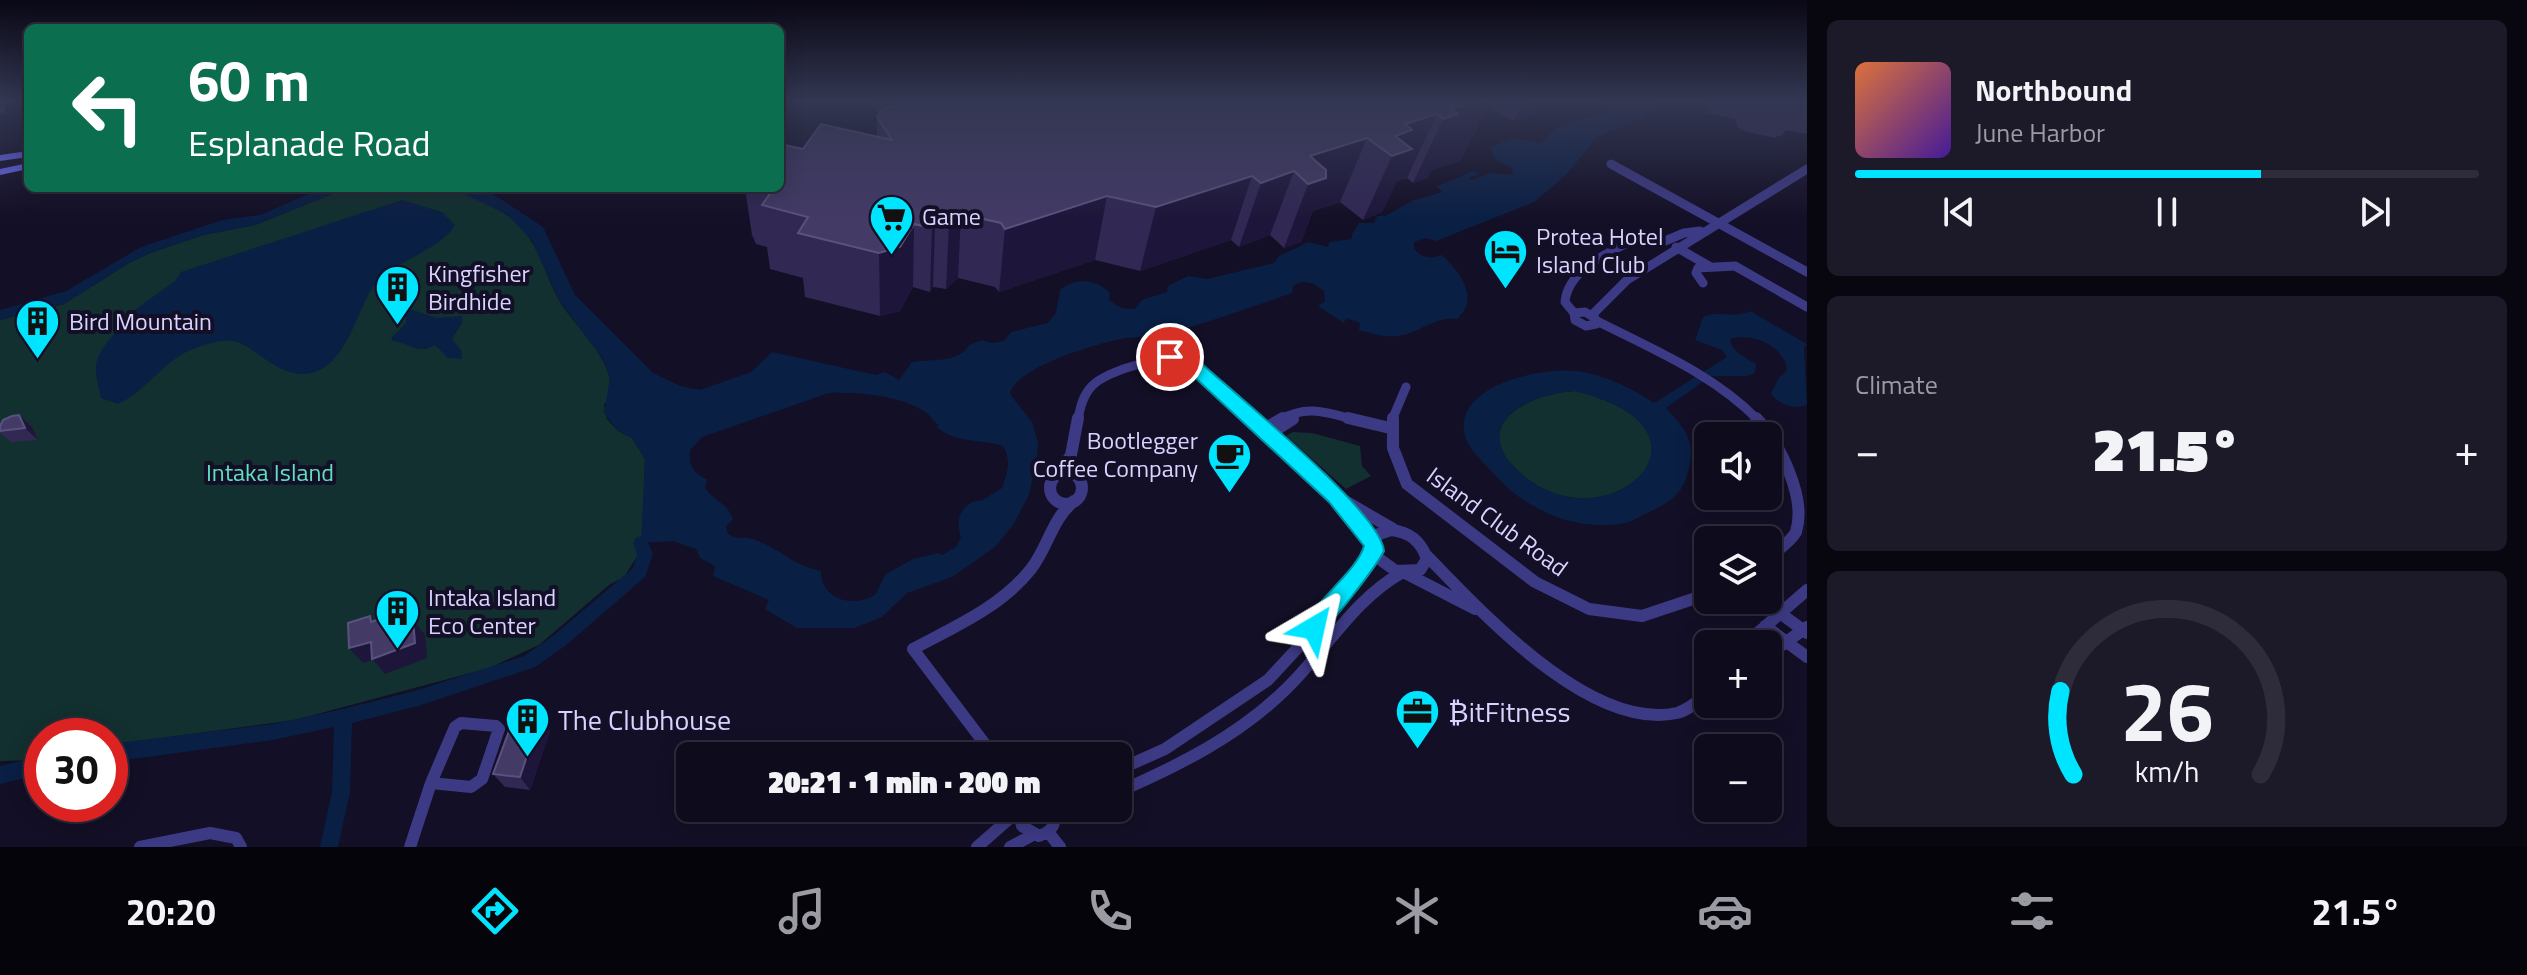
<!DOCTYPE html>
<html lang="en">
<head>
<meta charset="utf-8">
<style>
  body { margin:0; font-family:"Titillium Web",sans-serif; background:#1c1929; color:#f1f3f6; height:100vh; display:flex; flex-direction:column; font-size:30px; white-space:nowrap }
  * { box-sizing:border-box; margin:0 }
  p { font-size:26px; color:#9b9ba3 }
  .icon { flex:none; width:44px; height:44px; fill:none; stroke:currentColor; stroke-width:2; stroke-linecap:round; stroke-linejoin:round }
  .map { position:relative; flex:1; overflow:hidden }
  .drawer { display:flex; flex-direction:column; gap:20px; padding:20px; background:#08060f; width:720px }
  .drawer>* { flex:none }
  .top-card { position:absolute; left:24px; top:24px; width:760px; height:168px; border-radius:12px; box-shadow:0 4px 20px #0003,0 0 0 2px #2e2b3b; background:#0b6e4f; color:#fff; overflow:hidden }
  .fabs { position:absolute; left:1694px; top:422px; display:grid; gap:16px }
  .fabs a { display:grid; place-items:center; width:88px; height:88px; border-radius:12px; background:#0e0b1c; box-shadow:0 4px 20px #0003,0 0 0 2px #2e2b3b; font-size:40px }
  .speed { position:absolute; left:24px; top:718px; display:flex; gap:16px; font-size:40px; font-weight:700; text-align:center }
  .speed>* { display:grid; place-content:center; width:104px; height:104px; border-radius:50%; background:#0e0b1c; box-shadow:0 4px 20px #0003,0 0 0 2px #2e2b3b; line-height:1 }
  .speed .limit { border:12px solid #d22; background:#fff; color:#111 }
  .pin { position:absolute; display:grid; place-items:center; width:68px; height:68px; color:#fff; margin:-34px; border:4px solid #fff; border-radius:50%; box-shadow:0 2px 8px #0007 }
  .me { position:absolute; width:88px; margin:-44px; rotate:36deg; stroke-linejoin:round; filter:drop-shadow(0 0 6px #0008) }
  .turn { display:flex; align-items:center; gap:28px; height:168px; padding:0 32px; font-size:36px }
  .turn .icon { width:104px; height:104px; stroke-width:2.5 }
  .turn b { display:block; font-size:56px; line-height:68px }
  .big { font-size:60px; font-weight:800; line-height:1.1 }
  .drawer .card { flex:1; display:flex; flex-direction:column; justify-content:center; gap:12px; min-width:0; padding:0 28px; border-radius:12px; background:#1c1929 }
  .drawer .dial { align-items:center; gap:0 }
  .dial svg { height:208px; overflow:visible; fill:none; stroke:#2e2b3b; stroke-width:7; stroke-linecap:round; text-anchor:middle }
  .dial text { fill:#f1f3f6; stroke:none }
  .song { display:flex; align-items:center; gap:24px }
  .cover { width:96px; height:96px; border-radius:12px; background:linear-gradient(135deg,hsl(20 70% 55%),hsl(260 70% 35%)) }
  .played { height:8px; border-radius:4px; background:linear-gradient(90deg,#00e5ff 65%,#2e2b3b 65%) }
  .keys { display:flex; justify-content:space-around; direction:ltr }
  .heat { display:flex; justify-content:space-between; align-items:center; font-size:44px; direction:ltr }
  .trip { position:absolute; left:676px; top:742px; width:456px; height:80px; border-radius:12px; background:#0e0b1c; box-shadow:0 4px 20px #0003,0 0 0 2px #2e2b3b; font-weight:800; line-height:80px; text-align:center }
  .tabs { display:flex; height:128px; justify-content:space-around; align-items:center; background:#06040b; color:#9b9ba3 }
  .tabs .icon { width:56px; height:56px }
  .tabs .selected { color:#00e5ff }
  .tabs b { font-size:36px; color:#f1f3f6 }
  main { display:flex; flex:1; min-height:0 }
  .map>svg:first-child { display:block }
</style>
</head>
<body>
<main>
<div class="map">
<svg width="1807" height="847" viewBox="0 0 1807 847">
  <rect width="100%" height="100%" fill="#130f26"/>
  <path fill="#12302f" d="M347 188C371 188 437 182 456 190 477 199 503 209 519 225 540 247 545 275 559 300 573 326 630 373 604 405L607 419 618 431 632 438 645 459 643 529 638 555 624 577 609 585 539 645 489 668 295 720 110 745V736H42V760L0 761V320L64 304 129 263 150 253 203 235 255 225Z
    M1575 391C1738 430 1604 553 1517 470 1468 423 1532 393 1575 391Z
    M1293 432 1312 433 1360 446 1362 466 1371 476 1346 489 1286 436Z"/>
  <path fill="#0a1f44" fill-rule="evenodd" d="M1598 101H1658L1655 108 1649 110 1641 119 1597 137 1567 174 1534 202 1436 241 1425 238 1414 242V249C1422 258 1430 259 1442 255 1459 271 1481 298 1457 319 1437 315 1418 334 1397 336 1384 338 1371 333 1359 330L1360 323 1346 318 1344 323 1318 306 1325 301 1324 291C1315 283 1303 278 1293 286L1292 293C1252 307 1210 322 1169 333 1153 338 1137 336 1121 339 1095 344 1014 368 1010 394L1032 422 1038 442 1037 455 1029 495 1013 525 995 547 952 577 907 593 882 617 854 628H797L765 609 769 600 713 576 715 566 700 558 696 549 672 541 641 543 645 459 632 438 618 431 604 413 610 378 602 358 559 300 532 241 508 215 452 188H484L543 227 575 295 653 373 680 386 700 390 751 372 772 352 876 375 885 372 899 380 912 362C930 359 960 363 969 345L982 340 992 343 1004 341 1011 332 1048 323 1056 313 1060 290C1076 277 1097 279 1110 293L1109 299C1117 308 1124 309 1135 309L1142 300 1167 292 1168 286 1188 276 1207 279 1274 263 1279 256 1308 242 1328 247 1329 242 1352 239V234L1359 223H1374L1377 216H1385L1412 201 1442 192 1437 186 1474 171 1479 174 1469 178 1471 180 1492 173 1513 175 1511 167C1498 162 1494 160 1490 147L1515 138 1540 143 1561 124 1604 114 1609 109ZM829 393C864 392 898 396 924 411 931 415 931 420 939 425L937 427C958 445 979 438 1003 446 1012 461 1007 473 1002 488L983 500 972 502C958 511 956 521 961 537L956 547 942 555 938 553 913 559 886 574 875 595C853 608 821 600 821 571 791 565 777 546 752 539 744 536 737 540 728 534L726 526 733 520C729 504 714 501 705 488L707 479C692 473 689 466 690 450L702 437Z
    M322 188H347L255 225 203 235 150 253 129 263 64 304 0 320V310L66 291 141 247 222 220 260 215Z
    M402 200 442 212 455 225C440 252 390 261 373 287 355 314 345 373 303 374 273 374 251 342 232 341 220 340 207 344 196 348 164 358 148 391 118 404L101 398C94 367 91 360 114 334V325L175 281 181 272Z
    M410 309 437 318 462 316V323L452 339 461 350 462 359 448 358 435 345C418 356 411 343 393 341L391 338 406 323V312Z
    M1750 311 1807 344 1804 348 1807 405C1793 410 1781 405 1771 394L1778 379 1787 370C1785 346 1752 332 1730 339 1732 352 1745 357 1756 364L1755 373 1746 376H1711L1666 408C1674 417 1683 425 1688 437 1693 448 1691 461 1688 472 1683 493 1671 502 1653 510 1644 514 1634 521 1625 523 1579 532 1529 512 1498 478 1488 466 1469 452 1465 436 1452 385 1542 367 1576 371 1604 374 1631 388 1654 403L1727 357 1722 350 1695 340 1703 317C1717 310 1735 319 1750 311ZM1575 391C1738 430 1603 553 1517 470 1468 422 1532 393 1575 391Z"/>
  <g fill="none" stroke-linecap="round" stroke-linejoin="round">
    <path fill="#0a1f44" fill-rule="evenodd" d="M641 536 646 538 653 554 645 577 565 646 535 667 418 706 352 723 350 792 338 847H320L332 792 334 727 273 740 110 762V744L273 724 343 709 418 690 524 656 553 636 633 568 637 554 633 543 636 538Z
      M42 756V774L0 784V766Z"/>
    <path stroke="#3d3a85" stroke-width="9" d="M0 109 1 101
      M1611 164 1807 272
      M1676 247 1709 266
      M1703 283 1696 273 1698 268 1735 266 1807 307
      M1585 312 1595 318 1596 324 1586 326 1575 320 1574 313Z
      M1574 313 1565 302C1568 267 1616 249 1644 235L1665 241 1684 233 1700 231
      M1592 315 1627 280 1807 169
      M1597 321C1652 349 1715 375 1758 420
      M1078 420C1080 407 1083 395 1092 386 1107 370 1166 353 1186 363 1210 374 1232 402 1252 420
      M1280 420C1307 404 1328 413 1356 420
      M1392 420 1406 387"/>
    <path stroke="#3d3a85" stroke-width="12" d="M1250 418 1336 496 1373 544
      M1348 418 1390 428
      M1393 418V448L1407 484 1535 582 1589 609 1642 616 1708 594
      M1756 418C1779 442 1807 497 1796 532 1790 543 1777 550 1768 558
      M1262 430 1283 418
      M1268 435 1293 419
      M1050 488a16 16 0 1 1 32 0a16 16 0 1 1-32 0Z
      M1059 474 1071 455 1078 418
      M1345 501 1393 529
      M1391 530C1410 532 1421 541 1427 559L1420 570 1396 571 1378 558 1374 541 1379 534Z
      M1426 555C1481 611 1590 732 1677 713 1689 710 1699 700 1708 693
      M1407 574 1475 609
      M1780 613 1807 633
      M1765 626 1807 657
      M1745 644 1807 590
      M1768 655 1807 627
      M461 723 496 726 499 729 482 779 471 787 431 783 455 727Z
      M994 756 913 649C954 627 1001 607 1031 569 1048 547 1052 519 1074 501
      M1118 770 1165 749 1268 680 1305 640 1338 594 1361 572 1374 551
      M1118 792C1178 766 1238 736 1285 690 1326 651 1351 602 1401 573
      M1018 808 1022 826 1039 836C1055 830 1055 824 1055 808
      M1057 819 1078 808
      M1049 833 1060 847
      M140 847 210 833 236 838 241 847
      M410 847 431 783
      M977 847 1017 812
      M1010 847 1033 835"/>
    <path fill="#6f6bff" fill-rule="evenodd" d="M28 151V157L0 161V155Z
      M28 163V169L0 175V169Z"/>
  </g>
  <path fill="#312854" d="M869 101H1546L1539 113 1513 121 1487 108 1460 161 1431 170 1427 178 1413 183 1407 178 1397 181 1382 212 1363 220 1340 202 1313 211 1301 242 1284 248 1270 235 1239 247 1231 240 1140 271 1095 260 999 292 995 287 958 278 946 289 933 287 930 292 913 287 900 311 880 316 805 297 803 278 770 269 767 247 756 244 752 235 745 188H780L803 149 877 137V117L879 114Z
    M1705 101H1807V134L1786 130 1781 136H1777L1775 138 1744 131 1737 127 1736 119 1707 113Z
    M19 415 32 427 38 440 11 442 0 433V426Z
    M540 717 550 731 530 790 505 787 493 774Z"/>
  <path fill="#1d163a" d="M1446 101H1491L1460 161 1431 170 1427 178 1413 183 1443 119Z
    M1524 101H1546L1539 113 1513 121Z
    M1437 114 1407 178 1397 181 1382 212 1363 220 1392 156 1395 136 1405 124Z
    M1367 138 1340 202 1313 211 1301 242 1284 248 1308 184 1310 156Z
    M1294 171 1270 235 1239 247 1261 183Z
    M1252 176 1231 240 1140 271 1156 207Z
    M1107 196 1095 260 999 292 1005 229Z
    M961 214 958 278 946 289 949 225Z
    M935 223 933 287 930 292 932 228Z
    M914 224 913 287 900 311 880 316 879 253Z
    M19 415 32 427 38 440 25 428Z
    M386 617 399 632 387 628Z
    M413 620 425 635 427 658 385 674 373 660 363 663 349 648 371 642Z
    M540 717 550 731 530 790 520 777Z"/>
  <path fill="#433a66" stroke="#5a527e" stroke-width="2" d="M903 101H1481L1451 109 1458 114 1443 119 1437 114 1405 124 1412 130 1395 136 1412 149 1392 156 1367 138 1310 156 1326 170V178L1308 184 1294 171 1261 183 1252 176 1156 207 1107 196 1005 229 1001 223 961 214 949 225 935 223 932 228 914 224 900 247 879 253 798 233 808 217 762 205 774 188H780V144L803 149 821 124 892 140 877 117 883 109 903 104Z
    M19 415 25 428 0 431V426L3 420 12 416Z
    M370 616 371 622 386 617 387 628 413 620 415 643 372 659 371 642 349 648 348 623Z
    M515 715 540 717 520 777 493 774Z"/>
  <linearGradient id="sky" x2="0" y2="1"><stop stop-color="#0a0815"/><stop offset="0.46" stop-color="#333752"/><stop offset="1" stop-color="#333752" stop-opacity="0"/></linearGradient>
  <rect width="1807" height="219" fill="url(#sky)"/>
  <path fill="#00e5ff" stroke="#0095a6" stroke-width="2" d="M1170 350 1191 356 1201 363C1235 394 1381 512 1384 551 1377 565 1326 633 1314 637L1306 635 1303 628C1316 599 1357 571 1364 546L1329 502 1189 372 1179 365 1164 361 1161 357Z"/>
  <defs>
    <symbol id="supermarket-pin" viewBox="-11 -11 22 30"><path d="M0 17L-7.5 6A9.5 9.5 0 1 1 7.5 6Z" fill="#00e5ff" stroke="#130f26"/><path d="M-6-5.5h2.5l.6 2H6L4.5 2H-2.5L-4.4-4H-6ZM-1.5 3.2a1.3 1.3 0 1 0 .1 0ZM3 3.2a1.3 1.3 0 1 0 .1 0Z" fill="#111"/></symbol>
    <symbol id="hotel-pin" viewBox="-11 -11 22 30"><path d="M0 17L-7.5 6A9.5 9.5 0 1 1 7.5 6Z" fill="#00e5ff" stroke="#130f26"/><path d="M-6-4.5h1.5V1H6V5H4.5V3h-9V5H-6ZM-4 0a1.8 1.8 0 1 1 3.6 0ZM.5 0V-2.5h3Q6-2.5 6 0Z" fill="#111"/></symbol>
    <symbol id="building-pin" viewBox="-11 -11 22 30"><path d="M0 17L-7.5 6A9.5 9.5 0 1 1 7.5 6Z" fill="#00e5ff" stroke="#130f26"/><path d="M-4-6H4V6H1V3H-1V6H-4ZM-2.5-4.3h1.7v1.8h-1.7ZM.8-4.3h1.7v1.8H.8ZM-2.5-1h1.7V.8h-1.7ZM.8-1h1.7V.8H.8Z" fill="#111"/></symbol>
    <symbol id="cafe-pin" viewBox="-11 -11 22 30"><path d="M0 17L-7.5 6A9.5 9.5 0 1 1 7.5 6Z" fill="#00e5ff" stroke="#130f26"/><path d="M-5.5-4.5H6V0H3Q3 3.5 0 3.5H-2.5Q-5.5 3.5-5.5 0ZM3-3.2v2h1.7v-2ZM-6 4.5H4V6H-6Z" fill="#111"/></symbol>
    <symbol id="office-pin" viewBox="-11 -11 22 30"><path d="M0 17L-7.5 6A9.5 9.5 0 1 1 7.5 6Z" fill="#00e5ff" stroke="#130f26"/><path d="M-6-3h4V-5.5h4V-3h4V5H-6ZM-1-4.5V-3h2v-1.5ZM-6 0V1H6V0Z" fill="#111"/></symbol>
  </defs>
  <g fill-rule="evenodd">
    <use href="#supermarket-pin" x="866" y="192" width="51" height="69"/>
    <use href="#hotel-pin" x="1480" y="226" width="51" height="69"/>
    <use href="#building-pin" x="372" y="262" width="51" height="69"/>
    <use href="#building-pin" x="12" y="296" width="51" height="69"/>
    <use href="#cafe-pin" x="1204" y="430" width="51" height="69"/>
    <use href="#building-pin" x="372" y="586" width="51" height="69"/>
    <use href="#office-pin" x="1392" y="686" width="51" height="69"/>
    <use href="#building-pin" x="502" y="694" width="51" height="69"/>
  </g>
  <g text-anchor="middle" stroke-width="8" stroke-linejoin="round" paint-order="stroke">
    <g font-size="24" fill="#d9d4ff" stroke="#130f26" text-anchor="start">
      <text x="922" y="225">Game</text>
      <text x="1536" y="245">Protea Hotel<tspan x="1536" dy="28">Island Club</tspan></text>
      <text x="428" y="282">Kingfisher<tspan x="428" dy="28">Birdhide</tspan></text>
      <text x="69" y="330">Bird Mountain</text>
      <text x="1198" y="449" text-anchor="end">Bootlegger<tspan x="1198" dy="28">Coffee Company</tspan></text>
      <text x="428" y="606">Intaka Island<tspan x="428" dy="28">Eco Center</tspan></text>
    </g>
    <g font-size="24" fill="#5fe0c0" stroke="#130f26">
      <text x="270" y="481">Intaka Island</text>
    </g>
    <g font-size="24" fill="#d9d4ff" stroke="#130f26">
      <text transform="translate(1497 522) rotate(36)" y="8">Island Club Road</text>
    </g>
    <g font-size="28" fill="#d9d4ff" stroke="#130f26" text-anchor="start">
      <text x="1448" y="722">₿itFitness</text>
      <text x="558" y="730">The Clubhouse</text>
    </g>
  </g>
</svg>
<div class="fabs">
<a><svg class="icon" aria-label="sound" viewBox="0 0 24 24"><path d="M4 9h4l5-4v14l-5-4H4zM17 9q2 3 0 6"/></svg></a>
<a><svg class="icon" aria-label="layers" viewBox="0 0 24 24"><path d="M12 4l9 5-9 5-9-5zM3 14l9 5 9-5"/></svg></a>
<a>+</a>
<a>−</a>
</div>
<div class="speed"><div class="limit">30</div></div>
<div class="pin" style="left:1170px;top:357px;background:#d93025"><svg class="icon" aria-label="arrive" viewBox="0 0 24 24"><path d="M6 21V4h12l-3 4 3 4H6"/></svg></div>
<svg class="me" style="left:1314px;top:628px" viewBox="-20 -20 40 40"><path d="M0-17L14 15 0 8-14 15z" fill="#00e5ff" stroke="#fff" stroke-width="4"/></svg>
<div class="trip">20:21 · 1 min · 200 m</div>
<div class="top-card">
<div class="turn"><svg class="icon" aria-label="left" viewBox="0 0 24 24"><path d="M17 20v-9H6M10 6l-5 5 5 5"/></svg><div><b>60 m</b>Esplanade Road</div></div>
</div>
</div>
<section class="drawer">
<div class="card">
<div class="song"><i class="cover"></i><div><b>Northbound</b><p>June Harbor</p></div></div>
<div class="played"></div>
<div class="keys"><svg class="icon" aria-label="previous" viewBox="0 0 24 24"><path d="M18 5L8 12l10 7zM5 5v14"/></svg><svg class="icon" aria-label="pause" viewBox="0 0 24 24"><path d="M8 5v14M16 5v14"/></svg><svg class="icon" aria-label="next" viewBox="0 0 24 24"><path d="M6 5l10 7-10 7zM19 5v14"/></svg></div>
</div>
<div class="card"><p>Climate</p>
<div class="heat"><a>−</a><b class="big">21.5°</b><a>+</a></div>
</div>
<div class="card dial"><svg viewBox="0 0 100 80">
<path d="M14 69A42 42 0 1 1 86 69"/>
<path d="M14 69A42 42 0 0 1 9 37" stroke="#00e5ff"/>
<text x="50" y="56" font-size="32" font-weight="700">26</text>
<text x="50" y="72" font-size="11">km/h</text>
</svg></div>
</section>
</main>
<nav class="tabs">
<b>20:20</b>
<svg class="icon selected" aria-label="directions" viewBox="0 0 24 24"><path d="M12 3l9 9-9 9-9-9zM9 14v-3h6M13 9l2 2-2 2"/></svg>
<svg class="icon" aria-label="music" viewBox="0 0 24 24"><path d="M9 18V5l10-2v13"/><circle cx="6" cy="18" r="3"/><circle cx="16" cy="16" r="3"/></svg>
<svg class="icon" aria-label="phone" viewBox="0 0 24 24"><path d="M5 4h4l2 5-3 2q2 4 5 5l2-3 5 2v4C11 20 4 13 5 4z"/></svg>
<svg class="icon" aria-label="climate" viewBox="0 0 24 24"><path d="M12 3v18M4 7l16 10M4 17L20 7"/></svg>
<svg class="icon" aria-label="car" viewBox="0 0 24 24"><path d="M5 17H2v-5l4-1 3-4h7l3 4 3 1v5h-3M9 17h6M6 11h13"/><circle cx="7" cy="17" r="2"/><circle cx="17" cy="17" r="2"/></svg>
<svg class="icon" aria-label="filters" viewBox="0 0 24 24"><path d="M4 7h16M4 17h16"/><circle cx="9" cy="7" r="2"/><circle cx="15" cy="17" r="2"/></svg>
<b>21.5°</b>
</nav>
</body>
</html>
